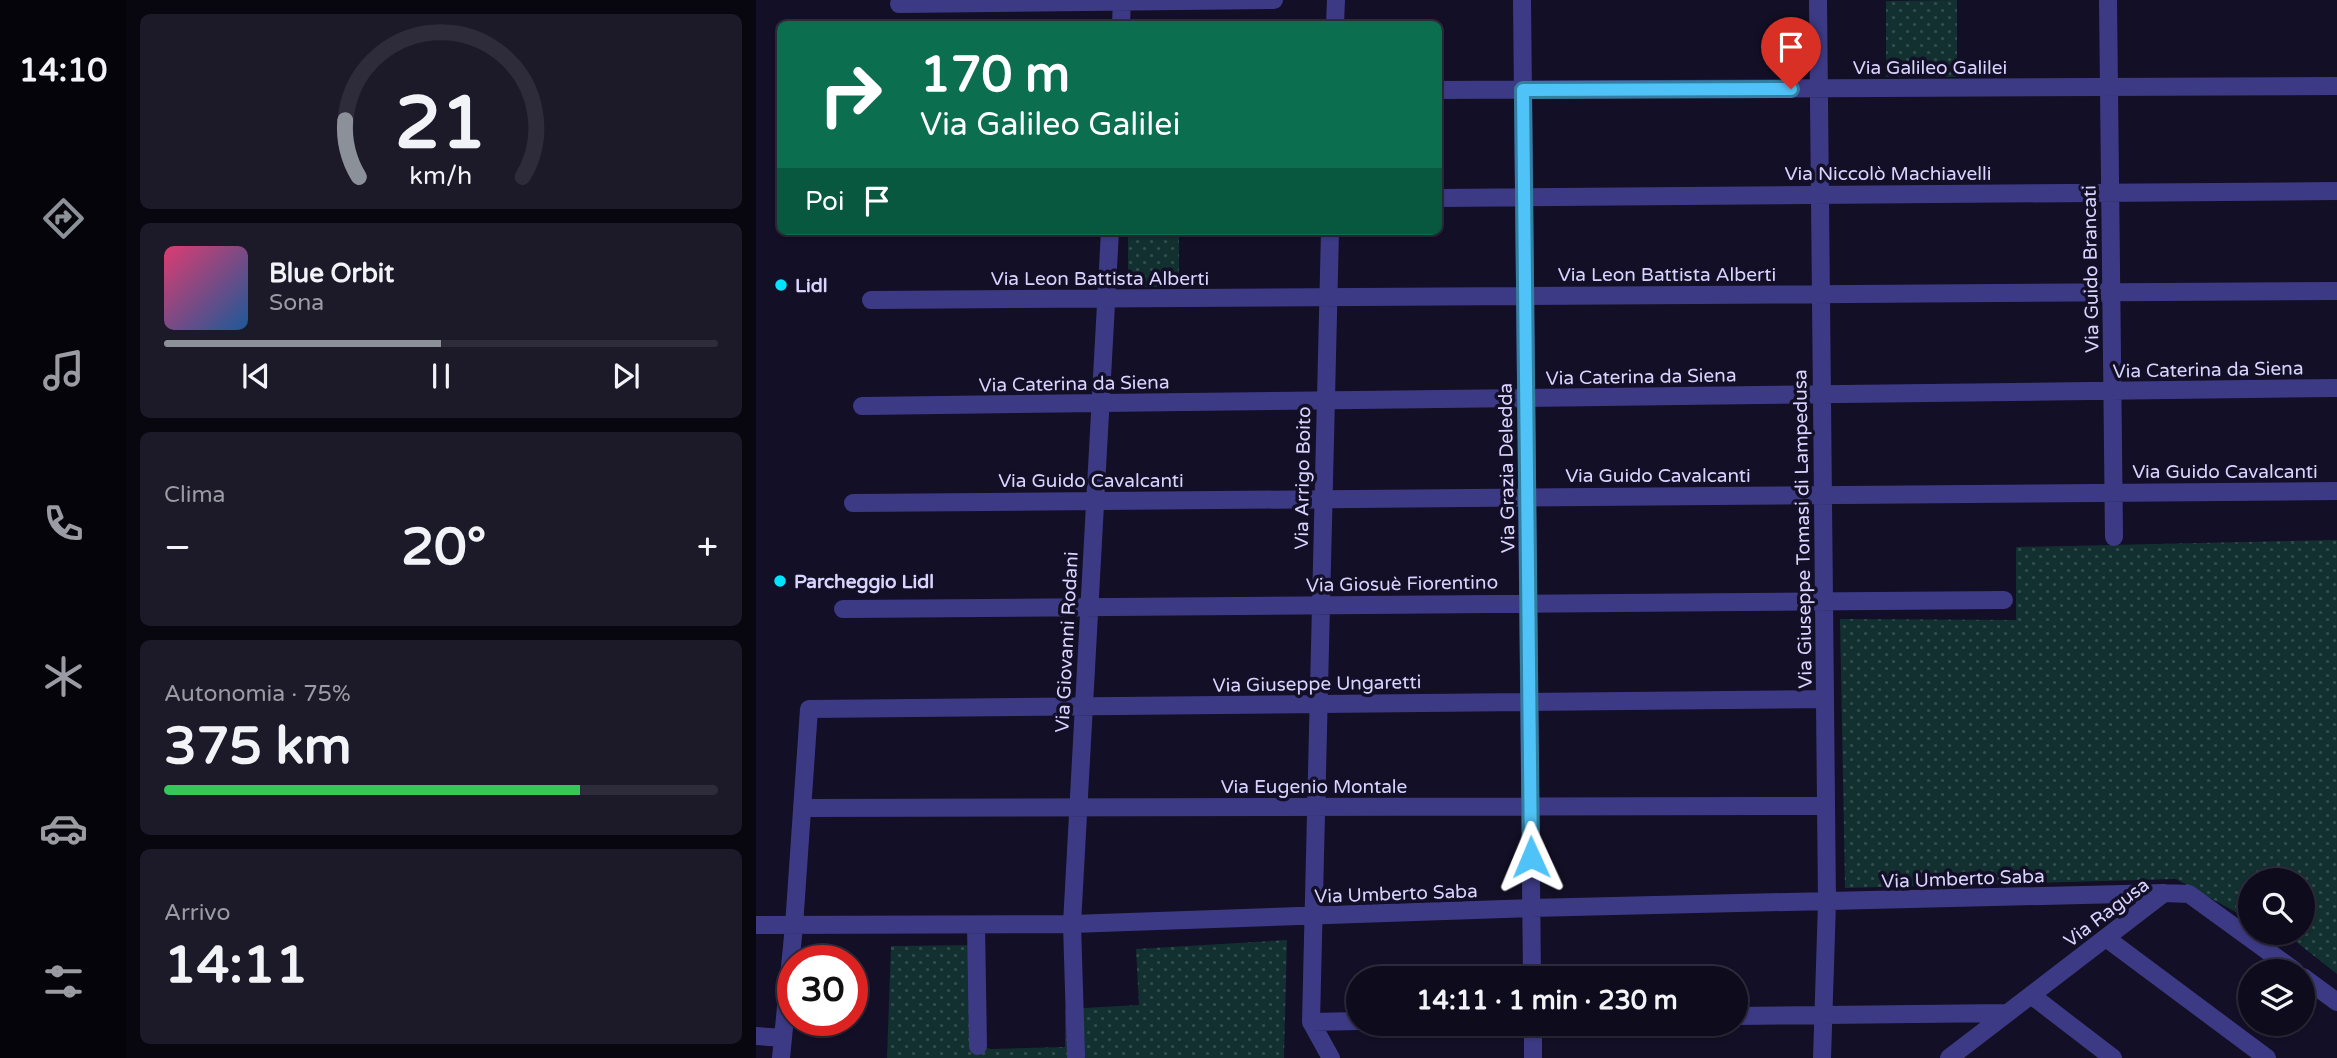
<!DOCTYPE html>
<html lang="it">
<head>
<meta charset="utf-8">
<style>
  body { margin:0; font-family:"Varela Round",sans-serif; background:#1c1929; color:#f1f3f6; height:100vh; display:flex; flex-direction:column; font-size:26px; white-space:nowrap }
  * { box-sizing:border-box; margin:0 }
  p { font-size:23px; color:#9b9ba3 }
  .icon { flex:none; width:38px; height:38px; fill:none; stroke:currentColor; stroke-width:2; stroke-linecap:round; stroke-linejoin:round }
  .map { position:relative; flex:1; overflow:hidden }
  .side { display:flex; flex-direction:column; gap:14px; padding:14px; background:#08060f; width:630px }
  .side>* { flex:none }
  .guide { position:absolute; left:21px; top:21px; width:665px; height:214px; border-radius:10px; box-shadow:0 2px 5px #0004,0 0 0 2px #2e2b3b; background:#0b6e4f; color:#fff; overflow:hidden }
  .fabs { position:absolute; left:1482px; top:868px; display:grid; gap:14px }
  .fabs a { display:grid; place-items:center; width:77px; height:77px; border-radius:50%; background:#0e0b1c; box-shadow:0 2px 5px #0004,0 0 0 2px #2e2b3b; font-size:35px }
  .speed { position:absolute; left:21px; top:945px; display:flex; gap:14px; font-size:35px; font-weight:700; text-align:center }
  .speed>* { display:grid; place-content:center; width:91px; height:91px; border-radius:50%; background:#0e0b1c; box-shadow:0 2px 5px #0004,0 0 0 2px #2e2b3b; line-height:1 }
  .speed .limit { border:10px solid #d22; background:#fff; color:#111 }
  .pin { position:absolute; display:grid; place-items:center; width:60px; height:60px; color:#fff; margin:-72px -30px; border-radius:50% 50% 50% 0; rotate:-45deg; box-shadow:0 0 7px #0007 }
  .pin .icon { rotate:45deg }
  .me { position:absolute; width:77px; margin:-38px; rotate:359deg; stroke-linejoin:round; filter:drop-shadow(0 0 5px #0008) }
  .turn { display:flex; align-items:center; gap:24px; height:147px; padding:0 28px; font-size:32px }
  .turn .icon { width:91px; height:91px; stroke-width:2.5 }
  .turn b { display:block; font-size:49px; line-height:60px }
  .then { display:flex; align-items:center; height:66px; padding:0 28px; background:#0003; gap:14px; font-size:26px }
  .big { font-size:52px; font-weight:700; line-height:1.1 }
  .side .tile { flex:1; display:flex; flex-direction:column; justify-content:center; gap:10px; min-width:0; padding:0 24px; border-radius:10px; background:#1c1929 }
  .side .dial { align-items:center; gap:0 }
  .dial svg { height:182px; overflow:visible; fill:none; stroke:#2e2b3b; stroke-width:7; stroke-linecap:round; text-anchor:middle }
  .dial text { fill:#f1f3f6; stroke:none }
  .song { display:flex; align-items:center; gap:21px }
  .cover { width:84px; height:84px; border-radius:10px; background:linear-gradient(135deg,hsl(340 70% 55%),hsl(210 70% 35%)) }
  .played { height:7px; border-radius:4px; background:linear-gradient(90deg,#8c9099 50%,#2e2b3b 50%) }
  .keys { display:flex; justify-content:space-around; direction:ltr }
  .heat { display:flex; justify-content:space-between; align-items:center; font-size:38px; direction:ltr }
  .charge { height:10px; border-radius:5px; background:linear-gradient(90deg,#34c759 75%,#2e2b3b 0) }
  .trip { position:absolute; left:590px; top:966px; width:402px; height:70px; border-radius:35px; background:#0e0b1c; box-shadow:0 2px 5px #0004,0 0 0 2px #2e2b3b; font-weight:700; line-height:70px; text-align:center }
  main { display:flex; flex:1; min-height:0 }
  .dock { display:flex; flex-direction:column; width:126px; justify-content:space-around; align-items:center; background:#06040b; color:#9b9ba3 }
  .dock .icon { width:49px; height:49px }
  .dock .current { color:#8c9099 }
  .dock b { font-size:32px; color:#f1f3f6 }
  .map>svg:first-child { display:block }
</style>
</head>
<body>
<main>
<nav class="dock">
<b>14:10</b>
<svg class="icon current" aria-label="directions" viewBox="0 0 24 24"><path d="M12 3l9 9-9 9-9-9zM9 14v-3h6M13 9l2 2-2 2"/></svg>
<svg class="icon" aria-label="music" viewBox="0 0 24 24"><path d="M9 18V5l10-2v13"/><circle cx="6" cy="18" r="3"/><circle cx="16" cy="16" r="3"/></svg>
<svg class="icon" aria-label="phone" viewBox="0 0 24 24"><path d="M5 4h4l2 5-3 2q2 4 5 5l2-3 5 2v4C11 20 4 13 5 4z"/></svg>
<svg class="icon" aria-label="climate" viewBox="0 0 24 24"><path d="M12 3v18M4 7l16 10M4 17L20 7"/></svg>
<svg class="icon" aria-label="car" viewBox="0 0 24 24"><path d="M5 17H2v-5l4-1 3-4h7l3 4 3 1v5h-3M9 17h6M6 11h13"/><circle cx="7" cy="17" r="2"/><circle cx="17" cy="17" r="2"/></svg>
<svg class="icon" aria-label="filters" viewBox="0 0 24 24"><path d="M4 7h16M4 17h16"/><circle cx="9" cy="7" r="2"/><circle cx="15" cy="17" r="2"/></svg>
</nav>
<section class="side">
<div class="tile dial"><svg viewBox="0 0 100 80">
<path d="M14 69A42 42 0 1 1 86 69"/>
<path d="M14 69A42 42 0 0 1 8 44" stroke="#8c9099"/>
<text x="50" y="56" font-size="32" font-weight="700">21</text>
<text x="50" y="72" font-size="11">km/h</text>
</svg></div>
<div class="tile">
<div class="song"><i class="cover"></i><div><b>Blue Orbit</b><p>Sona</p></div></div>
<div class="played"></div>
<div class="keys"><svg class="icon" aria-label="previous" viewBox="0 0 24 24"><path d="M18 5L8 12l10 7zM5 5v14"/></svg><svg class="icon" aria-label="pause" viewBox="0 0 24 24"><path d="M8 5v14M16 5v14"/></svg><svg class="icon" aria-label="next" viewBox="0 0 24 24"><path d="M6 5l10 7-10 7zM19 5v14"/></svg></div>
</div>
<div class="tile"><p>Clima</p>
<div class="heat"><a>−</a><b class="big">20°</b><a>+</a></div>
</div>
<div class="tile"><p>Autonomia · 75%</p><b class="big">375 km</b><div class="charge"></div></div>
<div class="tile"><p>Arrivo</p><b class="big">14:11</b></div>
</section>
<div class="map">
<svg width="1581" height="1058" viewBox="0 0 1581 1058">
  <defs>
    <pattern id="grass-dots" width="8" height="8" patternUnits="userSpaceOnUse" patternTransform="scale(1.75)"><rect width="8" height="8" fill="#12302f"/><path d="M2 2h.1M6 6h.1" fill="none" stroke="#344d4e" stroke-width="1.8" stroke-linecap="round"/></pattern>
  </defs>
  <rect width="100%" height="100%" fill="#130f26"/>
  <path fill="url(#grass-dots)" d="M1201 0V77H1130V1Z
    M372 231H423V287H372Z
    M1581 540V974L1529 933H1547V880H1494V920L1420 879 1089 888 1084 619 1260 620V547Z
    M531 940 528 1058H131L135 946 221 945 222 1046 235 1049 309 1047V1009L383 1005 380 949Z"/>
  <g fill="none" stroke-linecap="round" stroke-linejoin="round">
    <path stroke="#3d3a85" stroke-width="18" d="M766 0 776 978
      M1062 0 1071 903 1066 1058
      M1352 0 1358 537
      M143 4 518 0
      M365 24 366 0
      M579 24 580 0
      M682 90 1581 86
      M682 198 1581 191
      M574 231 555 1022 575 1058
      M115 300 1581 291
      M106 406 1581 388
      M97 503 1581 491
      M87 609 1248 600
      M46 808 1070 806
      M0 925 316 924 775 908 1408 893 1433 894 1539 971
      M220 925 222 1046
      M1350 938 1511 1058
      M1547 977 1581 1002
      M1275 995 1357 1058
      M980 1016 1251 1013
      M555 1022 602 1021
      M777 1024V1058
      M0 1036 27 1038
      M320 1056 316 924 354 231
      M25 1058 38 926 53 709 1069 699
      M1193 1058 1408 893"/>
  </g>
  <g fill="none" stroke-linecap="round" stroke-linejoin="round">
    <defs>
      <path id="route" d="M775 857 767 90 1035 89"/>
    </defs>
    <use href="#route" stroke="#337fa1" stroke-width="18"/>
    <use href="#route" stroke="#4fc3f7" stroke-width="12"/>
  </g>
  <g fill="#00e5ff" stroke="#130f26" stroke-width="2.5">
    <circle cx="25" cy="285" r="7"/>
    <circle cx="24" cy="581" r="7"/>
  </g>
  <g text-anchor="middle" stroke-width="7" stroke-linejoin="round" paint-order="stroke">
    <g font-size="19" fill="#d9d4ff" stroke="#130f26">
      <text x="1174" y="74">Via Galileo Galilei</text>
      <text x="1132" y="180">Via Niccolò Machiavelli</text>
      <text transform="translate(1334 269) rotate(-91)" y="7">Via Guido Brancati</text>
      <text x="911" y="281">Via Leon Battista Alberti</text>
      <text x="344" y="285">Via Leon Battista Alberti</text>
      <text transform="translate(1452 369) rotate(-1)" y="7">Via Caterina da Siena</text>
      <text transform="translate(885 376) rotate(-1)" y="7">Via Caterina da Siena</text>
      <text transform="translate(318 383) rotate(-1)" y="7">Via Caterina da Siena</text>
      <text transform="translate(750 468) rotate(-91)" y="7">Via Grazia Deledda</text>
      <text x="1469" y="478">Via Guido Cavalcanti</text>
      <text x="902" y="482">Via Guido Cavalcanti</text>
      <text transform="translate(546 478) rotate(-89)" y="7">Via Arrigo Boito</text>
      <text x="335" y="487">Via Guido Cavalcanti</text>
      <text transform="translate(1046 529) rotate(-91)" y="7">Via Giuseppe Tomasi di Lampedusa</text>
      <text transform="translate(646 583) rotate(-1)" y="7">Via Giosuè Fiorentino</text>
      <text transform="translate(310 642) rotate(-87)" y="7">Via Giovanni Rodani</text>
      <text transform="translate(561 683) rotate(-1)" y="7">Via Giuseppe Ungaretti</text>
      <text x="558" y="793">Via Eugenio Montale</text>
      <text transform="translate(1207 878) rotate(-2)" y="7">Via Umberto Saba</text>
      <text transform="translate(640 893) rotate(-2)" y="7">Via Umberto Saba</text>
      <text transform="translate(1350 912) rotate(-37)" y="7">Via Ragusa</text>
    </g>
    <g font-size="19" font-weight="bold" fill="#d9d4ff" stroke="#130f26" text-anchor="start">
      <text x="39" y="292">Lidl</text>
      <text x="38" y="588">Parcheggio Lidl</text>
    </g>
  </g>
</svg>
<div class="fabs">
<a><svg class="icon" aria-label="search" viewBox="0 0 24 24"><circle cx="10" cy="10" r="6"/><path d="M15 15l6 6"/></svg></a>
<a><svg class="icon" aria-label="layers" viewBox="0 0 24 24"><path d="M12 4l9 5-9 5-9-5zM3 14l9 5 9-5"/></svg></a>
</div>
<div class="speed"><div class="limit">30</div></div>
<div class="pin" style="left:1035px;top:89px;background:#d93025"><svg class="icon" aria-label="arrive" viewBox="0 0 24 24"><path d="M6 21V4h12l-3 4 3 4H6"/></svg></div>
<svg class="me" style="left:775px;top:857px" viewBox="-20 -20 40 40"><path d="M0-17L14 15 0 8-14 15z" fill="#4fc3f7" stroke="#fff" stroke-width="4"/></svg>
<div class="trip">14:11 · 1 min · 230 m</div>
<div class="guide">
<div class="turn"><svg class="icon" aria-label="right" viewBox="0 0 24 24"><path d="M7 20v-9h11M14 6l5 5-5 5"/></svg><div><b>170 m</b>Via Galileo Galilei</div></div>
<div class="then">Poi<svg class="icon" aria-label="arrive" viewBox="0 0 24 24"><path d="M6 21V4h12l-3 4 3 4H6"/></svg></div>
</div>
</div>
</main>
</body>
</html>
